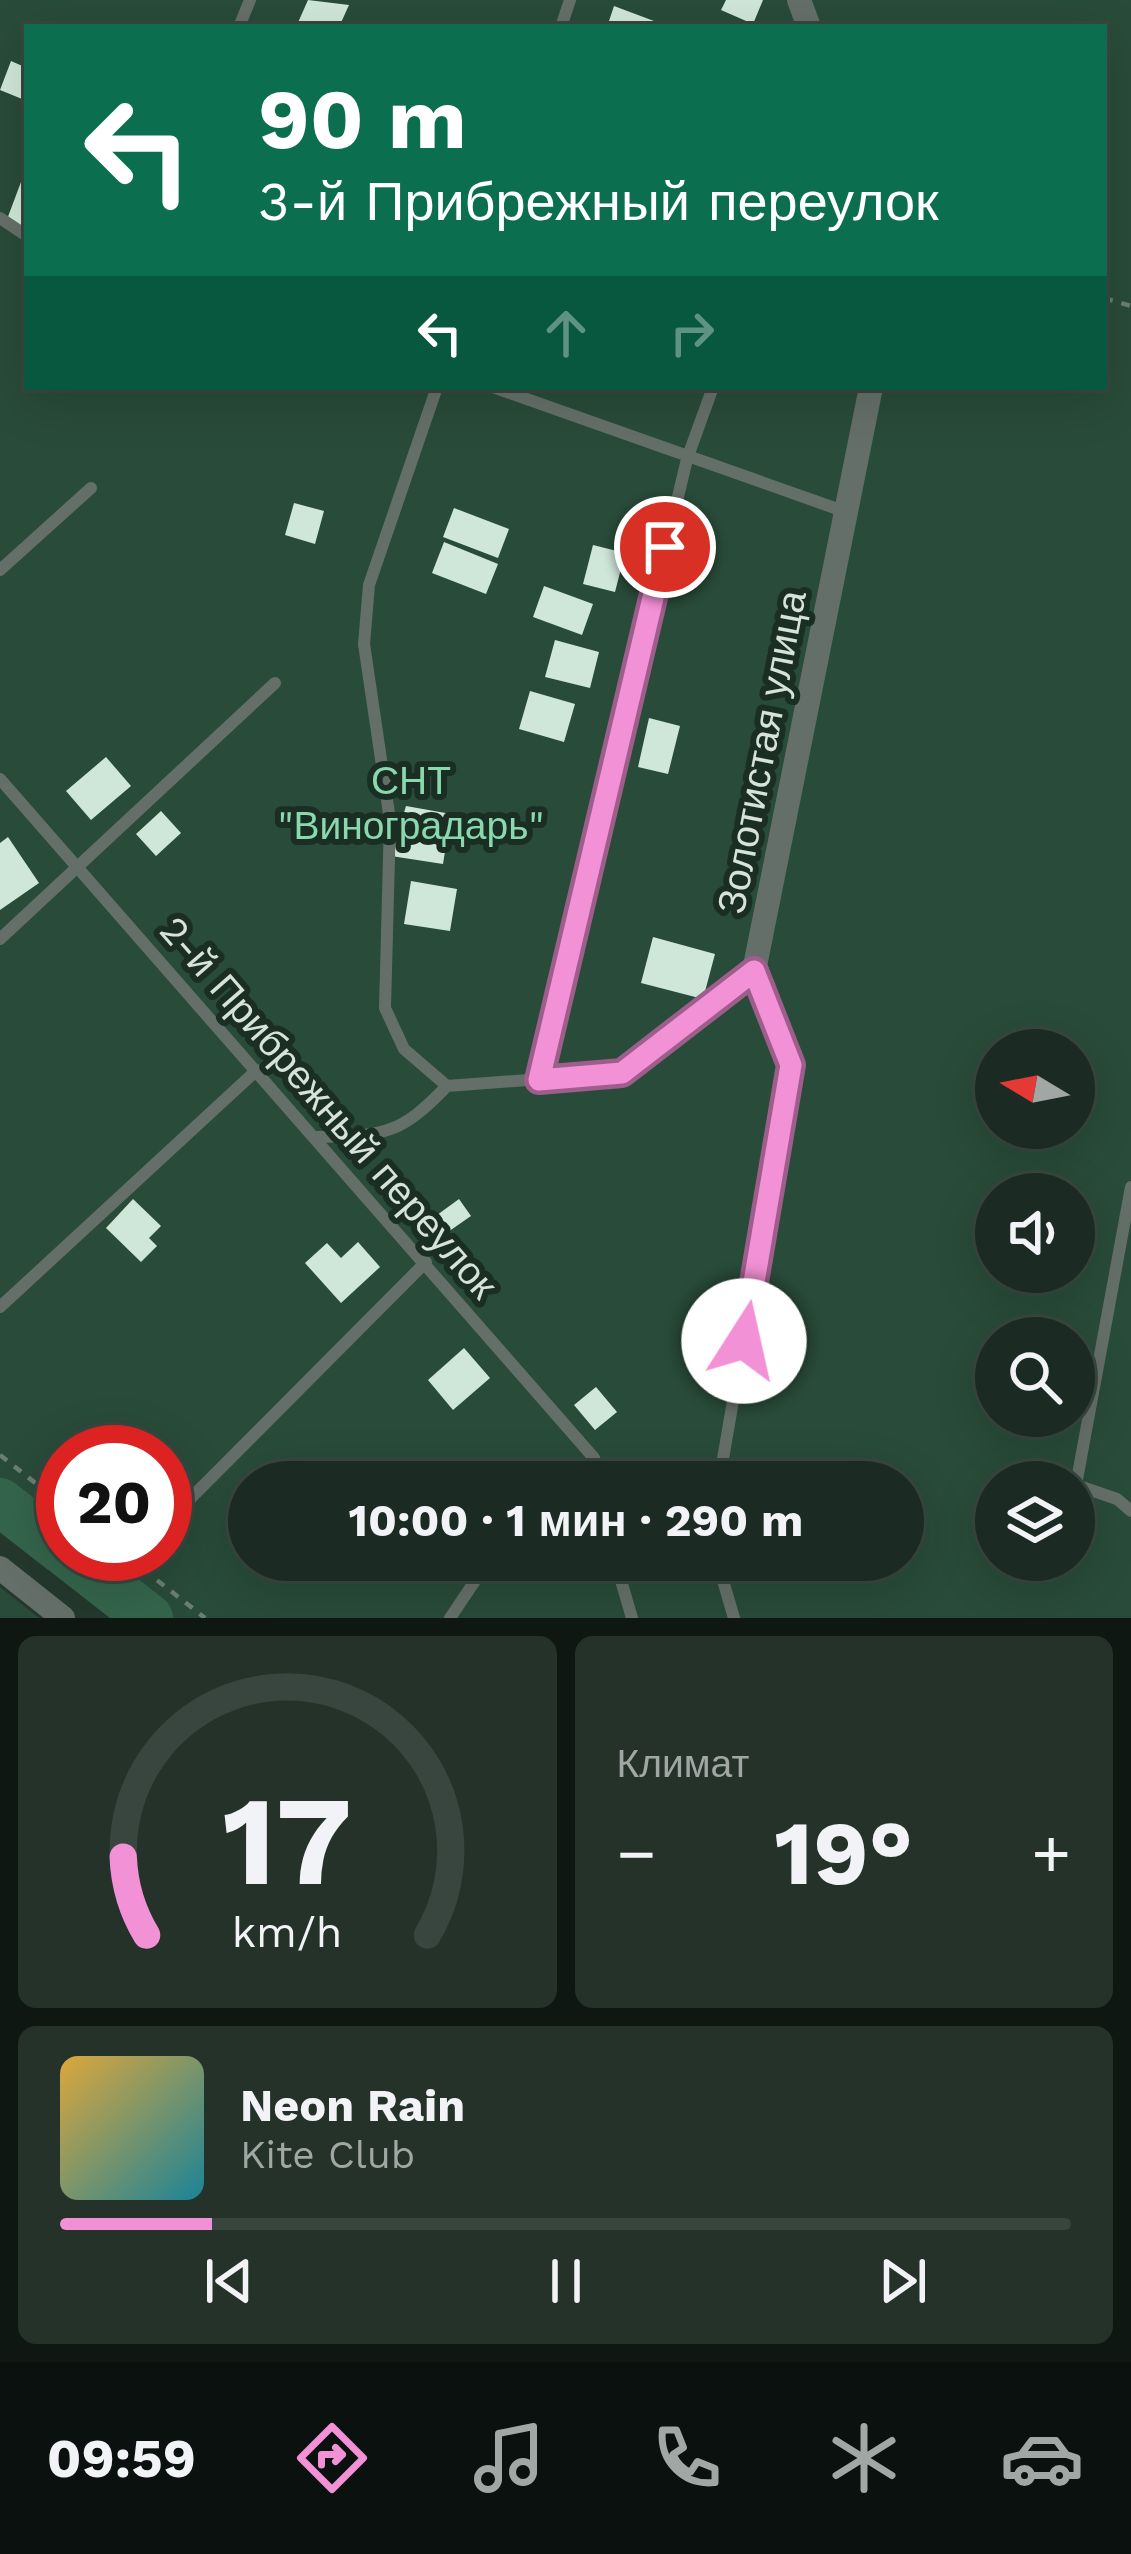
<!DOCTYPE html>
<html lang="ru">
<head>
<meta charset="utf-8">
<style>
  body { margin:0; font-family:"Work Sans",sans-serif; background:#24322a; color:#f1f3f6; height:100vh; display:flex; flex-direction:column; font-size:45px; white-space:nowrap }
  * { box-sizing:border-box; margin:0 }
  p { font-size:39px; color:#a0a7a5 }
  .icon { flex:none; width:66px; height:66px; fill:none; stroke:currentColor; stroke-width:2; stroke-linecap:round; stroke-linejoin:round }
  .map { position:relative; height:1618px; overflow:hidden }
  .details { display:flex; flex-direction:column; gap:18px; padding:18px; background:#0f1713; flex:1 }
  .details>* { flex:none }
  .top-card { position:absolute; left:24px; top:24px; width:1083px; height:366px; border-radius:0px; box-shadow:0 12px 48px #0002,0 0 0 3px #394640; background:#0b6e4f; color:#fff; overflow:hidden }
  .needle { width:78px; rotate:280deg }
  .buttons { position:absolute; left:975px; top:1029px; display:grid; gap:24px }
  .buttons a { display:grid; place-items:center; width:120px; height:120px; border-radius:50%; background:#1b2a22; box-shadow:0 12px 48px #0002,0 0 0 3px #394640; font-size:60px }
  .speed { position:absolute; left:36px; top:1425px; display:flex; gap:24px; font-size:60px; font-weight:700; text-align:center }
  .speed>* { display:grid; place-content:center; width:156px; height:156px; border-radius:50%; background:#1b2a22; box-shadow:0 12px 48px #0002,0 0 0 3px #394640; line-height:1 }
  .speed .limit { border:18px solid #d22; background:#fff; color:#111 }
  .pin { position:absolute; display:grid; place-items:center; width:102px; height:102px; color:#fff; margin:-51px; border:6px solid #fff; border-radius:50%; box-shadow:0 3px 12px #0007 }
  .me { position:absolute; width:132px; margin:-66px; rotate:10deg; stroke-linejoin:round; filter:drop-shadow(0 0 9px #0008) }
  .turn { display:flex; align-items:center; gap:42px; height:252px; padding:0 36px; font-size:54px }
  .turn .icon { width:156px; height:156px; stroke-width:2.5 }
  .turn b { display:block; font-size:84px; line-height:102px }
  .lanes { display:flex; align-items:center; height:114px; padding:0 36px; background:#0003; justify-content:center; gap:60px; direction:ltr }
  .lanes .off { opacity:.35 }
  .big { font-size:90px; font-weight:700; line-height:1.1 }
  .details .widget { flex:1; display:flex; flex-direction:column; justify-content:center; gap:18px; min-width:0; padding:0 42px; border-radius:18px; background:#24322a }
  .details .dial { align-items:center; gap:0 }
  .dial svg { height:312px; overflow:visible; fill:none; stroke:#394640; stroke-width:7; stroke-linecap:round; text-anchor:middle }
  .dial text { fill:#f1f3f6; stroke:none }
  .song { display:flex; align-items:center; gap:36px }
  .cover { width:144px; height:144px; border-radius:18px; background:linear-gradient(135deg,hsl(40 70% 55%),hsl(190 70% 35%)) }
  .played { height:12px; border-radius:6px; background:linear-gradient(90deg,#f391d6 15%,#394640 15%) }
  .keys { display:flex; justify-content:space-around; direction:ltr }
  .heat { display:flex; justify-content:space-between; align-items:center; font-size:66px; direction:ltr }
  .details .tiles { flex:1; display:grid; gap:18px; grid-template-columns:1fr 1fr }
  .widget:last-child { grid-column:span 2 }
  .trip { position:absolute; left:228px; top:1461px; width:696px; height:120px; border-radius:60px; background:#1b2a22; box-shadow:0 12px 48px #0002,0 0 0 3px #394640; font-weight:700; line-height:120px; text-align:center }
  .tabs { display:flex; height:192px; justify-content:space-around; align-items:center; background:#0b110e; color:#a0a7a5 }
  .tabs .icon { width:84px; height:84px }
  .tabs .selected { color:#f391d6 }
  .tabs b { font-size:54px; color:#f1f3f6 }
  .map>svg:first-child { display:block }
</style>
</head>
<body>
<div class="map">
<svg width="1131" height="1618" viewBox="0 0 1131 1618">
  <rect width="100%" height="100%" fill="#24382d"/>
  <path fill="#294b39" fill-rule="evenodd" d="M0 0H1131V1618H161L86 1554H165V1452H63V1534L0 1481ZM27 27H1104V387H27ZM996 1050H1074V1128H996ZM996 1194H1074V1272H996ZM996 1338H1074V1416H996ZM249 1482H903V1560H249ZM996 1482H1074V1560H996Z
    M0 1587 39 1618H0Z"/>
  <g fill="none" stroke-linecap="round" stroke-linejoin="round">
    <path stroke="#34654b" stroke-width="48" d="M0 1502 63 1551
      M67 1554 149 1618"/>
  </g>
  <path fill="#cfe7d8" d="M308 0 349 5 339 27H296Z
    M726 0H763L753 24 721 10Z
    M614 6 670 27H607Z
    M11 61 27 68V101L0 90Z
    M27 166V232L6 222Z
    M294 503 324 511 315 544 285 535Z
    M454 508 509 529 498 558 443 537Z
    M444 542 498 564 486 594 432 573Z
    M593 545 625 553 615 592 583 584Z
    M544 586 593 604 582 635 533 617Z
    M555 640 599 652 590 688 545 677Z
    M530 691 575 704 564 742 519 729Z
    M649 718 680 726 668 774 638 767Z
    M106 757 131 786 91 820 66 791Z
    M406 806 451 814 443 864 391 856Z
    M161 811 181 833 156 856 136 834Z
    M8 837 39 883 0 910V843Z
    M411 881 457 889 450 931 404 924Z
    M653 937 715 954 703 999 641 983Z
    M133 1199 161 1226 149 1238 157 1246 141 1262 106 1228Z
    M459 1199 471 1216 445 1234 433 1218Z
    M358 1242 380 1267 341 1303 305 1263 327 1243 341 1258Z
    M464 1348 490 1378 453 1410 428 1380Z
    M596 1387 617 1412 595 1430 574 1405Z
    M1078 1507 1088 1533 1074 1538V1508Z"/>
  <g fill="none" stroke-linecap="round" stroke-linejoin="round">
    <path stroke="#6c7d73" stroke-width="4.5" stroke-dasharray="9 9" stroke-linecap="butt" d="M1104 298 1131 306
      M0 1455 63 1505
      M143 1569 205 1618"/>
    <path stroke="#656f69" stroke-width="12" d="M239 27 250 0
      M561 27 570 0
      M0 218 27 236
      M437 387 369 585 364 644 390 820 385 1008 404 1049 447 1086
      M493 387 846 512
      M0 570 91 488
      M0 779 594 1458 604 1482
      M0 939 275 683
      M539 1080 687 459 713 387
      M318 1137C384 1135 399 1136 447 1086L622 1073 754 971
      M1131 1187 1076 1485 1117 1499 1131 1511
      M0 1307 257 1070
      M570 1482 594 1458
      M719 1482 791 1065 773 1014
      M165 1524 426 1262
      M130 1559 135 1554
      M615 1560 632 1618
      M717 1560 734 1618
      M450 1618 489 1560"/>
    <path stroke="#656f69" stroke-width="24" d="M799 0 809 27
      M773 1013 754 971 871 387
      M0 1568 63 1618"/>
  </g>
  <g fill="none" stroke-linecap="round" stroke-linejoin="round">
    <defs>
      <path id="route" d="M665 547 539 1080 622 1073 754 971 791 1065 744 1341"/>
    </defs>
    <use href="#route" stroke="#9e5e8b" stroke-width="30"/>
    <use href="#route" stroke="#f391d6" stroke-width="21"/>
  </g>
  <g text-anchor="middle" stroke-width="12" stroke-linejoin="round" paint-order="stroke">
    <g font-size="39" fill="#d6e2da" stroke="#1b2e23">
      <text transform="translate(761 752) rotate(-79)" y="14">Золотистая улица</text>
      <text transform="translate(329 1107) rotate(49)" y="14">2-й Прибрежный переулок</text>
    </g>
    <g font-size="39" fill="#8ad8ad" stroke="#1b2e23">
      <text x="411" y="794">СНТ<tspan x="411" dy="45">"Виноградарь"</tspan></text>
    </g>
  </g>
</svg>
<div class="buttons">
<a><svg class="needle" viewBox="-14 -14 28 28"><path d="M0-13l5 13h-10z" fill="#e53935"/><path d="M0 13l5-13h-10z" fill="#a0a7a5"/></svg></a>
<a><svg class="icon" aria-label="sound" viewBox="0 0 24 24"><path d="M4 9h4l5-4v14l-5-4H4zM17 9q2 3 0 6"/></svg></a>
<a><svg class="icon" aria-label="search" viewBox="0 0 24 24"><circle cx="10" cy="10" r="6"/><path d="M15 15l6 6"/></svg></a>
<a><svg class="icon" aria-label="layers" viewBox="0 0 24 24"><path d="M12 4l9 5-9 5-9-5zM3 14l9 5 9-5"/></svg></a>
</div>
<div class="speed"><div class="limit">20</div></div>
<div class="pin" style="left:665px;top:547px;background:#d93025"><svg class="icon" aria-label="arrive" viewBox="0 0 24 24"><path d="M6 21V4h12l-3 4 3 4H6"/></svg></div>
<svg class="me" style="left:744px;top:1341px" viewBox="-20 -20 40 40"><circle r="19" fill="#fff"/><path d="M0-13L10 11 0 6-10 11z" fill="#f391d6"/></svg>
<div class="trip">10:00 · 1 мин · 290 m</div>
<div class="top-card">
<div class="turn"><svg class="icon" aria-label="left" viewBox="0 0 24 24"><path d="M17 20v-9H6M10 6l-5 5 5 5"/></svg><div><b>90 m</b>3-й Прибрежный переулок</div></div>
<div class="lanes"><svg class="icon" aria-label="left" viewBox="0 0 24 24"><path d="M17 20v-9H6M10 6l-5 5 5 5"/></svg><svg class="icon off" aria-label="ahead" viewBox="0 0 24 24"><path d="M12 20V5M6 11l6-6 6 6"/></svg><svg class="icon off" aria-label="right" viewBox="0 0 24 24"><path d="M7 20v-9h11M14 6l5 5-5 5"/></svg></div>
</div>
</div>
<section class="details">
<div class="tiles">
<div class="widget dial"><svg viewBox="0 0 100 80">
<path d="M14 69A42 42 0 1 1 86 69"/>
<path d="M14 69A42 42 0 0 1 8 49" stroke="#f391d6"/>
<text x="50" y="56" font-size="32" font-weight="700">17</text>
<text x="50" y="72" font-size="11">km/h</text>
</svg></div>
<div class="widget"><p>Климат</p>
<div class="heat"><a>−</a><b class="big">19°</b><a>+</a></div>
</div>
<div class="widget">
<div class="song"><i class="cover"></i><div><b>Neon Rain</b><p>Kite Club</p></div></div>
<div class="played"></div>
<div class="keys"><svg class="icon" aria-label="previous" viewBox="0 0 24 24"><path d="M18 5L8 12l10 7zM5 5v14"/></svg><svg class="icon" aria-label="pause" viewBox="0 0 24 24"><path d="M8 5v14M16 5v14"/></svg><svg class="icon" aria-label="next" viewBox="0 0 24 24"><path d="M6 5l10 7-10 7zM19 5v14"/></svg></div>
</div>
</div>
</section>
<nav class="tabs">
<b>09:59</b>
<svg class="icon selected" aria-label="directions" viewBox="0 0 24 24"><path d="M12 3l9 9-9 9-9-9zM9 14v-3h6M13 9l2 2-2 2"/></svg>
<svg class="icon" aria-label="music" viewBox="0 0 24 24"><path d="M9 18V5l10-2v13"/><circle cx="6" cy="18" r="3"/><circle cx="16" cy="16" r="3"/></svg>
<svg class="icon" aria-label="phone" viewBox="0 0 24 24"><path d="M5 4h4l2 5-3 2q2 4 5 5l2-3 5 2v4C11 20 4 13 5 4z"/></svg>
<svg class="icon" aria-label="climate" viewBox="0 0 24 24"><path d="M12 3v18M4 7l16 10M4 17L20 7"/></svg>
<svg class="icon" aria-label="car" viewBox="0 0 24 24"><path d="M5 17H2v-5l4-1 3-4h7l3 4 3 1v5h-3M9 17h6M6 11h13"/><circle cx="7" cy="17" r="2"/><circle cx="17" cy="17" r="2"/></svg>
</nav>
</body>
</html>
